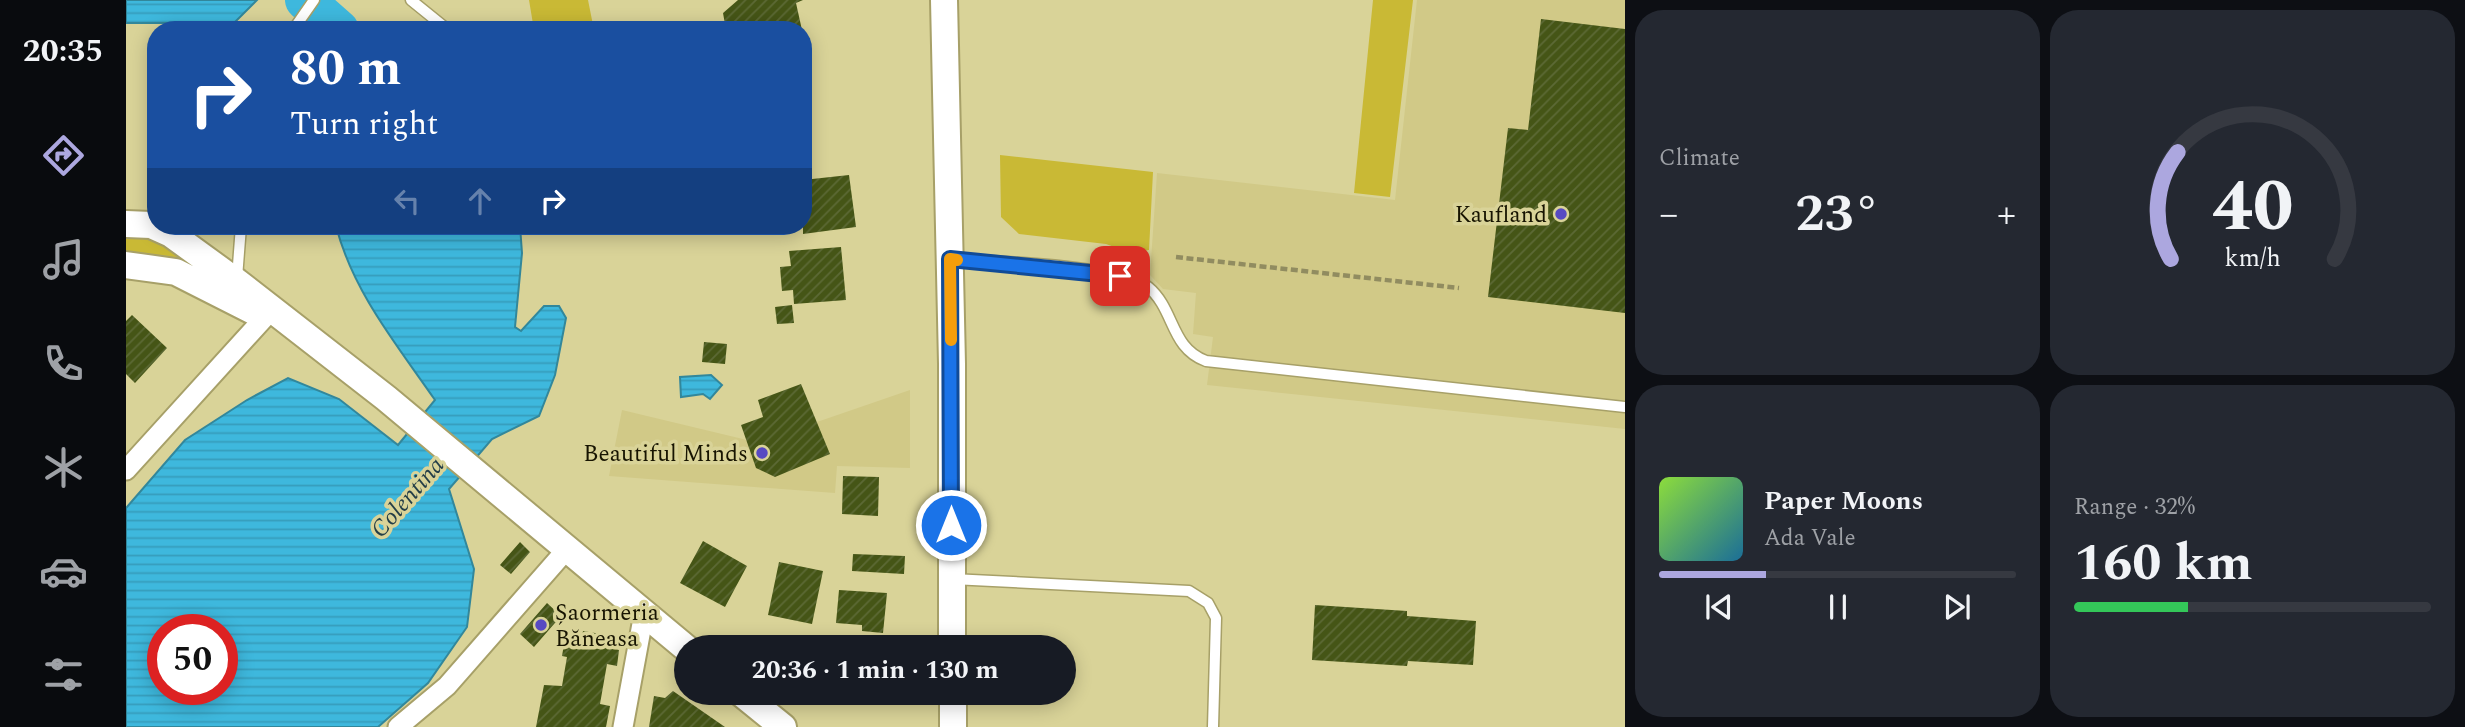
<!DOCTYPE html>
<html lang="en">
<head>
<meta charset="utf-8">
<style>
  body { margin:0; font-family:Spectral,serif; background:#242831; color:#f1f3f6; height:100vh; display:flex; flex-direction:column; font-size:26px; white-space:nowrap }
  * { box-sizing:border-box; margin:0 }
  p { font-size:23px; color:#9ea1a6 }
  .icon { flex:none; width:38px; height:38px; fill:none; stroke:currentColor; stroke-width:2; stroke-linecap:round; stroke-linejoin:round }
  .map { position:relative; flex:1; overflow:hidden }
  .side { display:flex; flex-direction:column; gap:10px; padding:10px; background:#0d0f14; width:840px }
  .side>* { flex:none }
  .hud { position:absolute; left:21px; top:21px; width:665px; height:214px; border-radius:28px; box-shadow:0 4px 18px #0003; background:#1a4fa0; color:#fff; overflow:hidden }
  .speed { position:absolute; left:21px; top:614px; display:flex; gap:14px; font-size:35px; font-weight:700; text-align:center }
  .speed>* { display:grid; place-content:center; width:91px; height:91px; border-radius:50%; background:#171b24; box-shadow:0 4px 18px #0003; line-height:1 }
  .speed .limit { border:10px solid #d22; background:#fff; color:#111 }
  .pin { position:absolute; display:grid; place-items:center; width:60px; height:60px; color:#fff; margin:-30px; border-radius:14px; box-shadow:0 4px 10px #0006 }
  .me { position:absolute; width:77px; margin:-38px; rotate:0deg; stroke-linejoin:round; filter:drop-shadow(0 0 5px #0008) }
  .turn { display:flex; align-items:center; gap:24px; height:147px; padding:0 28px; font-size:32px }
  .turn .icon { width:91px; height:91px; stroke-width:2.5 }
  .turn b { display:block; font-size:49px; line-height:60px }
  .lanes { display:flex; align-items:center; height:66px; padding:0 28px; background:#0003; justify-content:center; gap:35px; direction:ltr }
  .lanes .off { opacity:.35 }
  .big { font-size:52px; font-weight:700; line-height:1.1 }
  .side .tile { flex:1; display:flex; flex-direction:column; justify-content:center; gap:10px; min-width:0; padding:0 24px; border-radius:28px; background:#242831 }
  .side .dial { align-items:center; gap:0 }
  .dial svg { height:182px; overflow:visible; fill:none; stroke:#363941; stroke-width:7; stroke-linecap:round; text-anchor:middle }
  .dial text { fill:#f1f3f6; stroke:none }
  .song { display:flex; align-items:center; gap:21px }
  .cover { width:84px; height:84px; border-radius:10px; background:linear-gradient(135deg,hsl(90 70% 55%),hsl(200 70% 35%)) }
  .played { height:7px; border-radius:4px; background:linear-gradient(90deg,#aca7df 30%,#363941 30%) }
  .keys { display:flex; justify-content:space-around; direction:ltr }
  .heat { display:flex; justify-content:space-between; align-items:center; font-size:38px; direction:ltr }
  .charge { height:10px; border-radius:5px; background:linear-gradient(90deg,#34c759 32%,#363941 0) }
  .side .tiles { flex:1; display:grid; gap:10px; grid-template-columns:repeat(2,1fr) }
  .trip { position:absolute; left:548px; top:635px; width:402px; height:70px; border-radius:35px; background:#171b24; box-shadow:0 4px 18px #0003; font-weight:700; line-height:70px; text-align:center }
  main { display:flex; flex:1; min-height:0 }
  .menu { display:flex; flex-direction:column; width:126px; justify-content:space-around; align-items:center; background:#090b0e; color:#9ea1a6 }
  .menu .icon { width:49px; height:49px }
  .menu .selected { color:#aca7df }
  .menu b { font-size:32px; color:#f1f3f6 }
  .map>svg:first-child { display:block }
</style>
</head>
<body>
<main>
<nav class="menu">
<b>20:35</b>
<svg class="icon selected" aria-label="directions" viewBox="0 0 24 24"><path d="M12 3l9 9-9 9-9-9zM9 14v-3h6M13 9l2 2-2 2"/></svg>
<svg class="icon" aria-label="music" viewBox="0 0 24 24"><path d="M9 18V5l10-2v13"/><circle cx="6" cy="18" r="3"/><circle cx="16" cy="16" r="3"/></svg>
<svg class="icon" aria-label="phone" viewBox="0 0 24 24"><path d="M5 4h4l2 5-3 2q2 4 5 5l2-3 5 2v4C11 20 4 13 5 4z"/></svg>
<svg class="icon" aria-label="climate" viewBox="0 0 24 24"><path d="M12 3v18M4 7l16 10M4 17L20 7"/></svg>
<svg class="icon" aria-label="car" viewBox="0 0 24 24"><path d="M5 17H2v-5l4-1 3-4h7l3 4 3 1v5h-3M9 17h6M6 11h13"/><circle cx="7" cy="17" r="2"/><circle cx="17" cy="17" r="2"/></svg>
<svg class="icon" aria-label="filters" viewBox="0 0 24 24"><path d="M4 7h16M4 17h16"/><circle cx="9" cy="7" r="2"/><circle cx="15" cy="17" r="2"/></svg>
</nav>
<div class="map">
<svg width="1499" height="727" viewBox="0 0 1499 727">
  <defs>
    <pattern id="water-rules" width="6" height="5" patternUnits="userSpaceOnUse" patternTransform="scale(1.75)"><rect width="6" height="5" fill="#3eb8dd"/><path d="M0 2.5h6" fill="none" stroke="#369dbc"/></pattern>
    <pattern id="building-hatch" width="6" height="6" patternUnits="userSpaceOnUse" patternTransform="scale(1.75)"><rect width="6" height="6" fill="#455516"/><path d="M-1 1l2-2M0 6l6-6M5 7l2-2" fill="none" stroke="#5c6935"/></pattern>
  </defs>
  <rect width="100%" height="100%" fill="#d9d398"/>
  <path fill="#d1c987" d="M1291 0H1499V429L1081 385 1087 337 1067 334 1070 293 1037 289 1024 275 1031 173 1269 200Z
    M784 390V468L711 466 709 493 483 476 496 410 621 440 691 422Z"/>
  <path fill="#c9b935" d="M403 0H462L468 30H408Z
    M1247 0H1287L1264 197 1228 193Z
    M874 155 1027 172 1023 250 1005 253 980 244 893 234 875 217Z
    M14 236 37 239 67 259 62 269 0 257V238Z"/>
  <path fill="url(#water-rules)" stroke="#32879b" stroke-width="2" fill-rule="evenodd" d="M0 0H131L108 23H0Z
    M210 226H394L396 253 389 327 395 331 418 306H433L440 318 429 375 413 416 366 439 323 489 348 569 341 627 302 683 252 727H0V508L59 440 121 400 162 378 213 399 272 445 309 400C271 345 227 292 210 226ZM37 630H96V690H37Z
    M585 375 596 385 584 399 577 394 555 397 554 377Z"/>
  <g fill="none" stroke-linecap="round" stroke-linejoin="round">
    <path stroke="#3eb8dd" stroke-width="40" d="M179 0 213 30"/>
  </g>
  <path fill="url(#building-hatch)" d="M612 0H677L670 3 676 30H600L597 13Z
    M1415 19 1499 29V313L1362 297 1382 128 1402 130Z
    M723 175 730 227 677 234V180Z
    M715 247 720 300 668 304 667 290 656 291 654 267 665 266 663 251Z
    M666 305 668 323 651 324 649 307Z
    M6 315 41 348 9 383 0 374V321Z
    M578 342 601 344 599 364 576 362Z
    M675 384 704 454 649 477 630 468 615 425 637 417 632 400Z
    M717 476 753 477 752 516 716 514Z
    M577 541 621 566 599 607 554 583Z
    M394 542 404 552 385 574 374 565Z
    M727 554 779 556 778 574 726 571Z
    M653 562 697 571 686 624 642 615Z
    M713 590 761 593 757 633 736 631V625L710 623Z
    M421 603 435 616 408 647 394 634Z
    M1189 605 1281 611V616L1350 621 1347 665 1282 661 1281 666 1186 660Z
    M457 631 475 634 474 640 489 642 488 649 493 650 491 666 481 664 474 704 484 706 480 727H410L418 685 436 686 441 657 436 656 440 633 456 636Z
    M547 691 599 727H523L528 696 539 698Z"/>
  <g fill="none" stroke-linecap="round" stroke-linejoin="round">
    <defs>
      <path id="lane" d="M285 0 322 30
        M167 30 188 0
        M824 259C862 261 996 265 1022 287 1049 309 1044 348 1080 361L1499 407
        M111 278 115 226
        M826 579 1063 591 1082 603 1090 618 1087 727"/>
      <path id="street" d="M0 470 139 317
        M272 727 321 686 441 549
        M497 727 518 613"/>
      <path id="secondary" d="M818 0 826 364V648
        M0 224 25 225 45 234 111 282 260 398 560 648
        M0 265 50 272 131 313
        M615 693 657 727
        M827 693V727"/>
    </defs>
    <use href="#lane" stroke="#a7a068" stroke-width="13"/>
    <use href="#street" stroke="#a7a068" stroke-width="23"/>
    <use href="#secondary" stroke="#a7a068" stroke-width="30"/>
    <path stroke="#918c60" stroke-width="4.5" stroke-dasharray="7 3.5" stroke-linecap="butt" d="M1050 257 1333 288"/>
    <use href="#lane" stroke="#fff" stroke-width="10"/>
    <use href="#street" stroke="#fff" stroke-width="19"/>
    <use href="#secondary" stroke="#fff" stroke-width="26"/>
  </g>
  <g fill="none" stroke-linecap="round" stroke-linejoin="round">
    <defs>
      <path id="route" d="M825 525 824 259 994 276"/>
    </defs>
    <use href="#route" stroke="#114b97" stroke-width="18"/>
    <use href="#route" stroke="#1a73e8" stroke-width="12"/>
    <path stroke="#f59e0b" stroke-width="12" d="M825 340 824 259 831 260"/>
  </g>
  <g fill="#574ac2" stroke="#d9d398" stroke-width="2.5">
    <circle cx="1435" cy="214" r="7"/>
    <circle cx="636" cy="453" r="7"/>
    <circle cx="415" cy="625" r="7"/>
  </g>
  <g text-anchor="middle" stroke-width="7" stroke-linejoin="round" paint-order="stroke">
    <g font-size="23" fill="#171401" stroke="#d9d398" text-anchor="end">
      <text x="1421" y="222">Kaufland</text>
      <text x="622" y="461">Beautiful Minds</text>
      <text x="429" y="620" text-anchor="start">Șaormeria<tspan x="429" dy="26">Băneasa</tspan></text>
    </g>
    <g font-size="24" font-style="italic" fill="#253f48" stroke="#d9d398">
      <text transform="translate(281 497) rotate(-49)" y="8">Colentina</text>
    </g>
  </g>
</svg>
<div class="speed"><div class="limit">50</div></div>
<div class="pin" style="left:994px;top:276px;background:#d93025"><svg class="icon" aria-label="arrive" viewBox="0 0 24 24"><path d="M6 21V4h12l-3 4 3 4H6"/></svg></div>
<svg class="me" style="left:825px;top:525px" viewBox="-20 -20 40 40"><circle r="17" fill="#1a73e8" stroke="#fff" stroke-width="3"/><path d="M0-11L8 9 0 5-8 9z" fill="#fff"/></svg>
<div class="trip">20:36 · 1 min · 130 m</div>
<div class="hud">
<div class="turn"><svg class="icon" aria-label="right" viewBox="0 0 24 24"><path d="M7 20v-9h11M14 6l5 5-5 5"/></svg><div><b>80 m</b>Turn right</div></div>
<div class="lanes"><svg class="icon off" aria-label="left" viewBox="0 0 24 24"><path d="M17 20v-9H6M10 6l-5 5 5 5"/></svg><svg class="icon off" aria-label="ahead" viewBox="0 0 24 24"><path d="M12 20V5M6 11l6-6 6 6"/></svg><svg class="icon" aria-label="right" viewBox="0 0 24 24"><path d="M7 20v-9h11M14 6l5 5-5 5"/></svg></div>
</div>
</div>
<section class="side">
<div class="tiles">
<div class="tile"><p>Climate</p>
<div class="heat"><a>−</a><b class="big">23°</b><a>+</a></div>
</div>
<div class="tile dial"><svg viewBox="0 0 100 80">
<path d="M14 69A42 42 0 1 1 86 69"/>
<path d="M14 69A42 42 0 0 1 17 22" stroke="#aca7df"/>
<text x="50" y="56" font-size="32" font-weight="700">40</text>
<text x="50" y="72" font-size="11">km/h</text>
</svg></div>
<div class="tile">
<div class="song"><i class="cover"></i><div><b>Paper Moons</b><p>Ada Vale</p></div></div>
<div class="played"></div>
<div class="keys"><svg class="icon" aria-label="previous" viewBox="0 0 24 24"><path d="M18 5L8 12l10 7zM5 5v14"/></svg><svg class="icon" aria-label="pause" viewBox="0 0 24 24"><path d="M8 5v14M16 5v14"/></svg><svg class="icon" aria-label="next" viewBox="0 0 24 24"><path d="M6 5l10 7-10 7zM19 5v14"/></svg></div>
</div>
<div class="tile"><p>Range · 32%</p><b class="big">160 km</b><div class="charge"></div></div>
</div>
</section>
</main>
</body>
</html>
